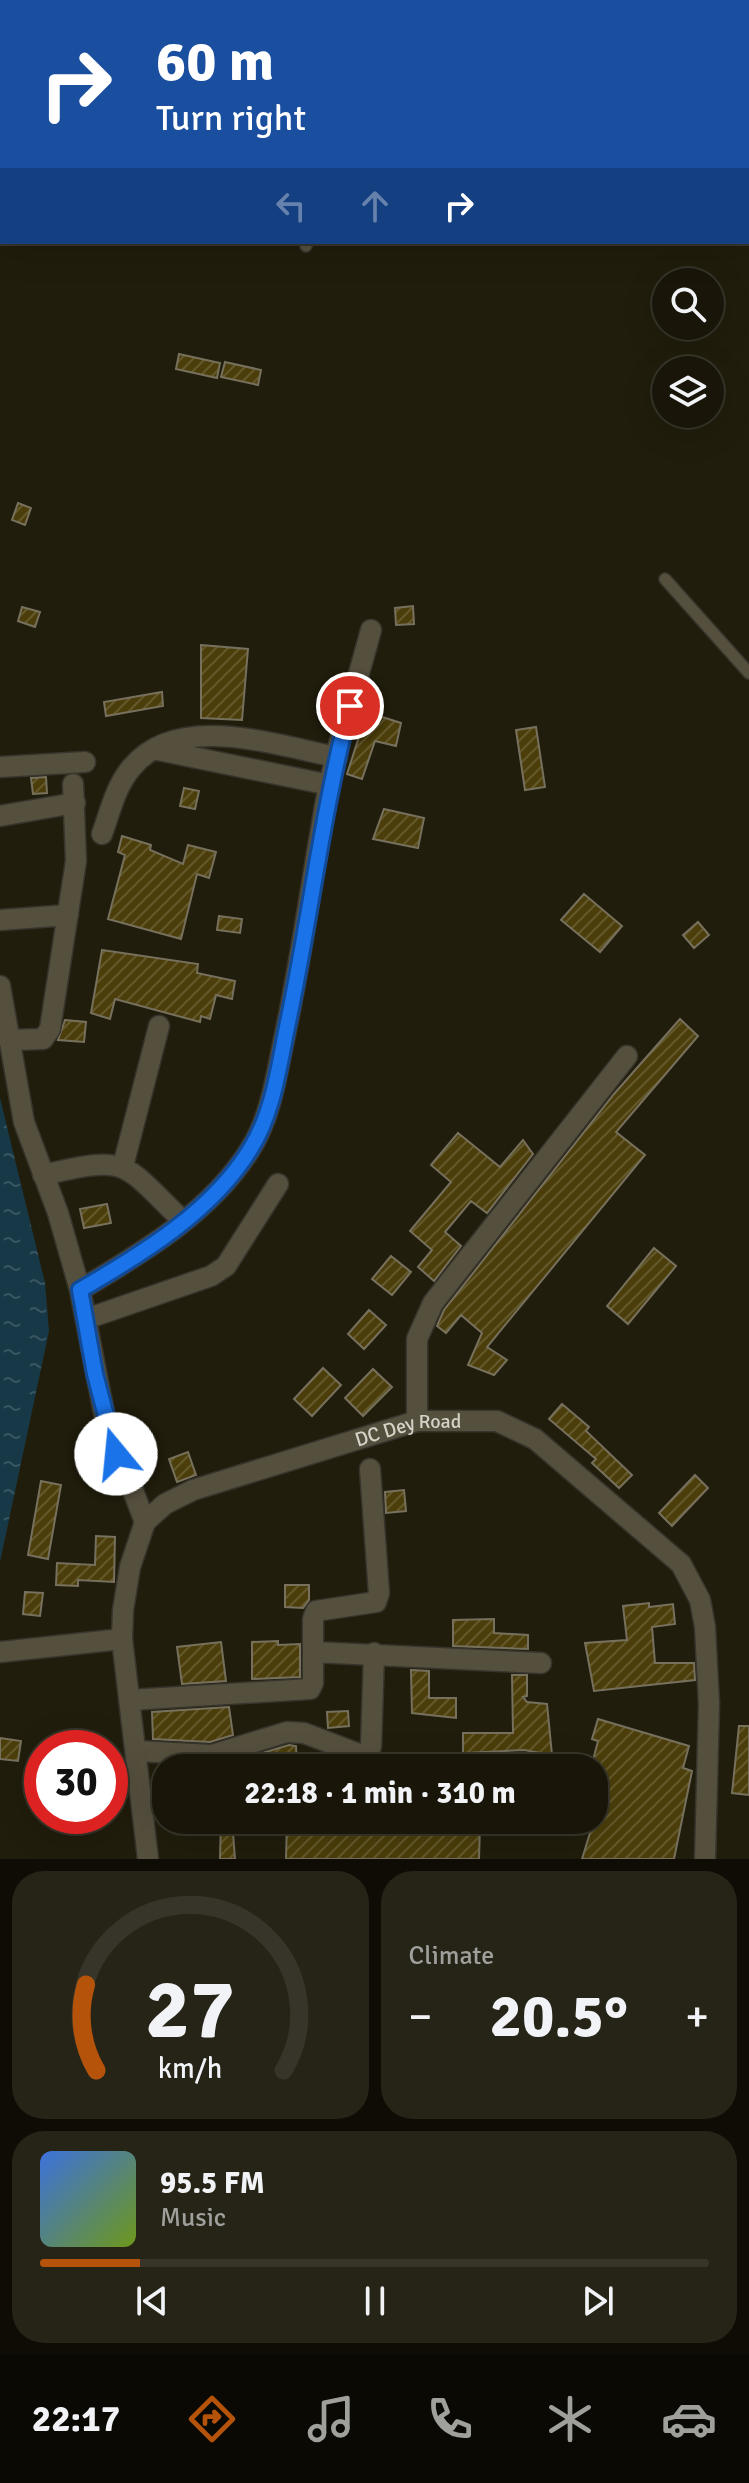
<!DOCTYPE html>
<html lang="en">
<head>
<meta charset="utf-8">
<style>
  body { margin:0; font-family:Signika,sans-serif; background:#262317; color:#f1f3f6; height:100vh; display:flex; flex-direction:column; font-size:30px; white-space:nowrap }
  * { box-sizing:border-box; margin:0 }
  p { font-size:26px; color:#9f9f9c }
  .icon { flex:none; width:44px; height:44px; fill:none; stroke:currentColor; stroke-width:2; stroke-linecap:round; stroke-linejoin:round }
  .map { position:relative; height:1859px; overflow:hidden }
  .sheet { display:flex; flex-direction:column; gap:12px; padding:12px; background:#0e0c05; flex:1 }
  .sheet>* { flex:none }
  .guide { position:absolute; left:0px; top:0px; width:750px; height:244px; box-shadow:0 8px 32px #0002,0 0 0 2px #37352a; background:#1a4fa0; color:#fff; overflow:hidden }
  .tools { position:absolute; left:652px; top:268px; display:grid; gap:16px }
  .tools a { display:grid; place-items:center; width:72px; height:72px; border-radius:50%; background:#191609; box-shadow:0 8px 32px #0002,0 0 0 2px #37352a; font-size:40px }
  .speed { position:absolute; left:24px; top:1730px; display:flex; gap:16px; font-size:40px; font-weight:700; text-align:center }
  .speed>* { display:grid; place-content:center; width:104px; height:104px; border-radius:50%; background:#191609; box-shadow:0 8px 32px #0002,0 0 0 2px #37352a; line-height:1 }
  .speed .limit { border:12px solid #d22; background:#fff; color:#111 }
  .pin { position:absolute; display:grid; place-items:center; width:68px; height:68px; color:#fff; margin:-34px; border:4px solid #fff; border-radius:50%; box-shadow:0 2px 8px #0007 }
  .me { position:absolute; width:88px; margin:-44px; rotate:343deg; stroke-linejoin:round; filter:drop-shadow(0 0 6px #0008) }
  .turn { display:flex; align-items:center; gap:28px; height:168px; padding:0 24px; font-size:36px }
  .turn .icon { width:104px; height:104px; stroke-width:2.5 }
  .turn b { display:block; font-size:56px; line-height:68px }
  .lanes { display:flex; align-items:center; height:76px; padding:0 24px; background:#0003; justify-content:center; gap:40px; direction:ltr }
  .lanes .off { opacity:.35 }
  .big { font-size:60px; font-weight:800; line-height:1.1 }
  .sheet .widget { flex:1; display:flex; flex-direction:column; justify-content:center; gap:12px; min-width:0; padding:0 28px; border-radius:32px; background:#262317 }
  .sheet .dial { align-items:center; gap:0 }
  .dial svg { height:208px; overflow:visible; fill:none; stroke:#37352a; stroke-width:7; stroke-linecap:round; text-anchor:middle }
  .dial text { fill:#f1f3f6; stroke:none }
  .song { display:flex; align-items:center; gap:24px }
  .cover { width:96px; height:96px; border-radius:12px; background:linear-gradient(135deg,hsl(220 70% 55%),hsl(80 70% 35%)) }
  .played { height:8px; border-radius:4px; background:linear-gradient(90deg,#b45309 15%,#37352a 15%) }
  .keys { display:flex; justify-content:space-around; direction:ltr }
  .heat { display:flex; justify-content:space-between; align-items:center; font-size:44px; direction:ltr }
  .sheet .tiles { flex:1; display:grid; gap:12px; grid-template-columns:1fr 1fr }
  .widget:last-child { grid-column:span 2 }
  .trip { position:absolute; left:152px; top:1754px; width:456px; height:80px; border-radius:32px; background:#191609; box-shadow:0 8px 32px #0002,0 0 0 2px #37352a; font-weight:800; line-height:80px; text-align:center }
  .tabs { display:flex; height:128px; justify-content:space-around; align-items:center; background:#0a0904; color:#9f9f9c }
  .tabs .icon { width:56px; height:56px }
  .tabs .on { color:#b45309 }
  .tabs b { font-size:36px; color:#f1f3f6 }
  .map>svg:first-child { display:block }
</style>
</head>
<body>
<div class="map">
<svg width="749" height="1859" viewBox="0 0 749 1859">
  <defs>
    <pattern id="water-ripples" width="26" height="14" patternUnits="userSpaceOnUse" patternTransform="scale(2)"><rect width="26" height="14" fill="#173947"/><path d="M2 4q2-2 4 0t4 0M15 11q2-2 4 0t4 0" fill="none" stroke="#385560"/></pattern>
    <pattern id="building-hatch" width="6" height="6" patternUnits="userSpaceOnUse" patternTransform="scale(2)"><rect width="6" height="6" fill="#4b3e0a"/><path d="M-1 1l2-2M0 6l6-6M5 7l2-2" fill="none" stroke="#64592c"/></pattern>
  </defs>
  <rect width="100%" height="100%" fill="#211d0c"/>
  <path fill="url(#water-ripples)" d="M0 1098 45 1283 49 1331 0 1562Z"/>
  <path fill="url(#building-hatch)" stroke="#76705d" stroke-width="2" d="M179 354 220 363 217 378 176 369Z
    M225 362 261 370 258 385 221 377Z
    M18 503 31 508 25 525 12 520Z
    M413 606 414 624 396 625 395 608Z
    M22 607 40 612 35 627 18 621Z
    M201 645 248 649 242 720 201 718Z
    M162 692 163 706 106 716 104 702Z
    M367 712 401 723 396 746 375 741 362 779 347 774Z
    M536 727 545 787 525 790 516 730Z
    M46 777 47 793 33 794 31 778Z
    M184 788 199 791 195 809 180 806Z
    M384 809 424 818 418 848 373 839Z
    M122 836 151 845 150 850 183 864 188 845 216 852 209 878 197 874 181 939 108 919 125 855 118 852Z
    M584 894 622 926 600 952 561 920Z
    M219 916 242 919 240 933 217 930Z
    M698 922 709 935 694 948 683 935Z
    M102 950 198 964 197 973 235 981 232 999 216 995 210 1019 201 1016 200 1022 115 999 110 1019 91 1013Z
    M680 1019 698 1036 616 1132 645 1155 487 1347 507 1360 494 1375 468 1365 482 1333 461 1315 446 1333 437 1326 444 1310 614 1094Z
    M65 1020 86 1022 84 1042 58 1040Z
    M458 1133 500 1167 523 1140 533 1154 487 1213 471 1201 445 1232 461 1246 434 1281 418 1267 432 1250 410 1231 451 1182 431 1165Z
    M107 1204 111 1223 84 1228 80 1209Z
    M654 1248 676 1266 628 1324 607 1306Z
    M391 1256 411 1272 392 1295 372 1279Z
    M369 1310 386 1325 364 1349 348 1334Z
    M323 1368 341 1385 312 1416 294 1399Z
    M373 1369 392 1387 363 1416 345 1398Z
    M562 1404 589 1427 586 1431 632 1475 619 1488 592 1463 596 1459 549 1419Z
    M188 1452 196 1475 177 1482 169 1459Z
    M695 1475 708 1488 672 1526 659 1513Z
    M41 1481 61 1485 48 1559 28 1555Z
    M404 1490 406 1511 386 1513 385 1492Z
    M96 1536 115 1537 114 1582 78 1580V1586L56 1585 57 1563 95 1565Z
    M285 1585H309V1600L303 1608 285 1607Z
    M25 1592 43 1593 40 1616 23 1614Z
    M649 1603V1607L673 1604 675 1624 652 1627 655 1663H694L695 1680 594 1691 585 1643 627 1640 623 1606Z
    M494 1619V1633L528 1635V1649L453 1646V1620Z
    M278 1641V1645L300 1644V1677L252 1679V1642Z
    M221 1642 226 1681 182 1684 177 1647Z
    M411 1670 429 1671V1698H456V1718L412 1713Z
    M512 1675H527V1696L523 1697 527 1702 547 1704 552 1755 524 1750 463 1753V1733H513Z
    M229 1707 233 1735 210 1742 153 1739 152 1712Z
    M348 1711 349 1726 328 1728 327 1712Z
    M598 1719 689 1746 683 1768 692 1771 674 1859H582L594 1820V1768H591L598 1741 592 1739Z
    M739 1726H749V1795L732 1793Z
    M0 1738 21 1741 18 1761 0 1759Z
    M289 1745 296 1746 297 1768H259V1754Z
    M221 1820H232L235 1859H220Z
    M287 1820H321V1832L357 1834 358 1820H444L480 1825 479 1859H286Z"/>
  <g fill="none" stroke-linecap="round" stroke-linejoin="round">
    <defs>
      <path id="service" d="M366 2V0
        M682 2 683 0
        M748 106 749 107
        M306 246 307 242
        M665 579 749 673"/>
      <path id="minor" d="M158 750 330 785
        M0 767 85 762
        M0 816 75 803
        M102 834C110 812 116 785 132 767 179 711 277 746 337 757
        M0 920 68 915
        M0 986 24 1122 58 1213 80 1290 105 1418 145 1522
        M9 1040 43 1039 50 1029 76 861 73 784
        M123 1166 159 1026
        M43 1175C130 1155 121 1161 183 1221
        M80 1290C142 1253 213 1211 251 1148 270 1118 276 1078 283 1044 299 971 309 898 322 824 332 758 354 694 371 630
        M86 1319 211 1276 226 1266 278 1184
        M417 1421V1339L433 1303 627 1056
        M313 1652 541 1663
        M130 1700 310 1689 313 1683V1619L316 1611 376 1602 379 1593 370 1469
        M136 1751 212 1755 287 1732 304 1733 359 1754 366 1753 371 1747 374 1653"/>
      <g id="tertiary">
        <path d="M0 1652 122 1639"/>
        <path id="s1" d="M148 1859 122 1639 123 1610 130 1567 145 1522 165 1504 193 1490 417 1421H497L535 1439 681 1564 700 1600 705 1627 709 1704 705 1859"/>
      </g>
    </defs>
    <use href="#service" stroke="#37342c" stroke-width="14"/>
    <use href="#minor" stroke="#37342c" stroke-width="23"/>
    <use href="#tertiary" stroke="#37342c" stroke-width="23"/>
    <use href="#service" stroke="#554f3e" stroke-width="11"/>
    <use href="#minor" stroke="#554f3e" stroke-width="20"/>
    <use href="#tertiary" stroke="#554f3e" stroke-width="20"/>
  </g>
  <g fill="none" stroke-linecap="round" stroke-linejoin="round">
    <defs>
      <path id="route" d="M116 1454 95 1374 80 1290C142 1254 213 1211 251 1148 273 1113 279 1066 287 1027 310 920 322 812 350 706"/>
    </defs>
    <use href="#route" stroke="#114b97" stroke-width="20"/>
    <use href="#route" stroke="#1a73e8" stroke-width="14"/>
  </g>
  <g text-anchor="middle" stroke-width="8" stroke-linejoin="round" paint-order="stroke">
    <g font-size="20" fill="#d5d2c8" stroke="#181305">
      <text dy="7" stroke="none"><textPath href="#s1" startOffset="624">DC Dey Road</textPath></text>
    </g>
  </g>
</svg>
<div class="tools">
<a><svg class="icon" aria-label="search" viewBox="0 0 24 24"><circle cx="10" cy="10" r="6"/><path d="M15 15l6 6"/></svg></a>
<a><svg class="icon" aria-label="layers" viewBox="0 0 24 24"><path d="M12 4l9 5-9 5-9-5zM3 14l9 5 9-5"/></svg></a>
</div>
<div class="speed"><div class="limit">30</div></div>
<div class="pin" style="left:350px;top:706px;background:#d93025"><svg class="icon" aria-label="arrive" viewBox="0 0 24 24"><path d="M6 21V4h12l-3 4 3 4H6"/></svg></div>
<svg class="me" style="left:116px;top:1454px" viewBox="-20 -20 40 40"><circle r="19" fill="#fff"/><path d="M0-13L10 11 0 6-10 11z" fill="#1a73e8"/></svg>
<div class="trip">22:18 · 1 min · 310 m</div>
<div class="guide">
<div class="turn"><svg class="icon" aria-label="right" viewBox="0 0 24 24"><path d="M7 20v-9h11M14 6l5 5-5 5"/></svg><div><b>60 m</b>Turn right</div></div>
<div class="lanes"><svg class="icon off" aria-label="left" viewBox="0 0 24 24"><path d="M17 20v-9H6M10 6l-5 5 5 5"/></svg><svg class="icon off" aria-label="ahead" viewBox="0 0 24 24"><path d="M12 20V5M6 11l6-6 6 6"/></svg><svg class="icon" aria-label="right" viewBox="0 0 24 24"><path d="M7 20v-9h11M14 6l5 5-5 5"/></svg></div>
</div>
</div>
<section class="sheet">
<div class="tiles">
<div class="widget dial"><svg viewBox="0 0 100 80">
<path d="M14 69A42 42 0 1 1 86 69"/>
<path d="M14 69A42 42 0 0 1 10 36" stroke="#b45309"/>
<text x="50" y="56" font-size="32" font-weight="700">27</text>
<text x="50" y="72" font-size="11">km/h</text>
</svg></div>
<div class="widget"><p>Climate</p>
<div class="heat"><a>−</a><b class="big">20.5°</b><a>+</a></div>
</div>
<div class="widget">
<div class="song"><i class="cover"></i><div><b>95.5 FM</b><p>Music</p></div></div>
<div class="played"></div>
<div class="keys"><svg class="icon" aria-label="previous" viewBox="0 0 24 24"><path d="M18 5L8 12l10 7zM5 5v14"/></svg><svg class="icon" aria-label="pause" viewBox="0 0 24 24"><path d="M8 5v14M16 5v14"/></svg><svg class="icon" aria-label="next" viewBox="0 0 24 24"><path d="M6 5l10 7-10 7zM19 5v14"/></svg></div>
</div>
</div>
</section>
<nav class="tabs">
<b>22:17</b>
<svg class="icon on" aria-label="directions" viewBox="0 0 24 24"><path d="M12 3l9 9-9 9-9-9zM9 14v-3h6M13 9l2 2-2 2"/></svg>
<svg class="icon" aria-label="music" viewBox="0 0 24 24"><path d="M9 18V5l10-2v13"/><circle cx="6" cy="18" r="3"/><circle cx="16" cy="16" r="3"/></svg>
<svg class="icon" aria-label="phone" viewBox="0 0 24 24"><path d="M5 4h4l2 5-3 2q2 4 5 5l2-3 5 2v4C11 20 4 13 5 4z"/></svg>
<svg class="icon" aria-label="climate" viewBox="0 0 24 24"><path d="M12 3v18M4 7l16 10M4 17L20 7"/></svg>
<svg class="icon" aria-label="car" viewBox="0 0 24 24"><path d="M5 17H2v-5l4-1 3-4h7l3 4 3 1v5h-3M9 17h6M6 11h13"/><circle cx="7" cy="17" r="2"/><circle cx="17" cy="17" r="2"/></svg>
</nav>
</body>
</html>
